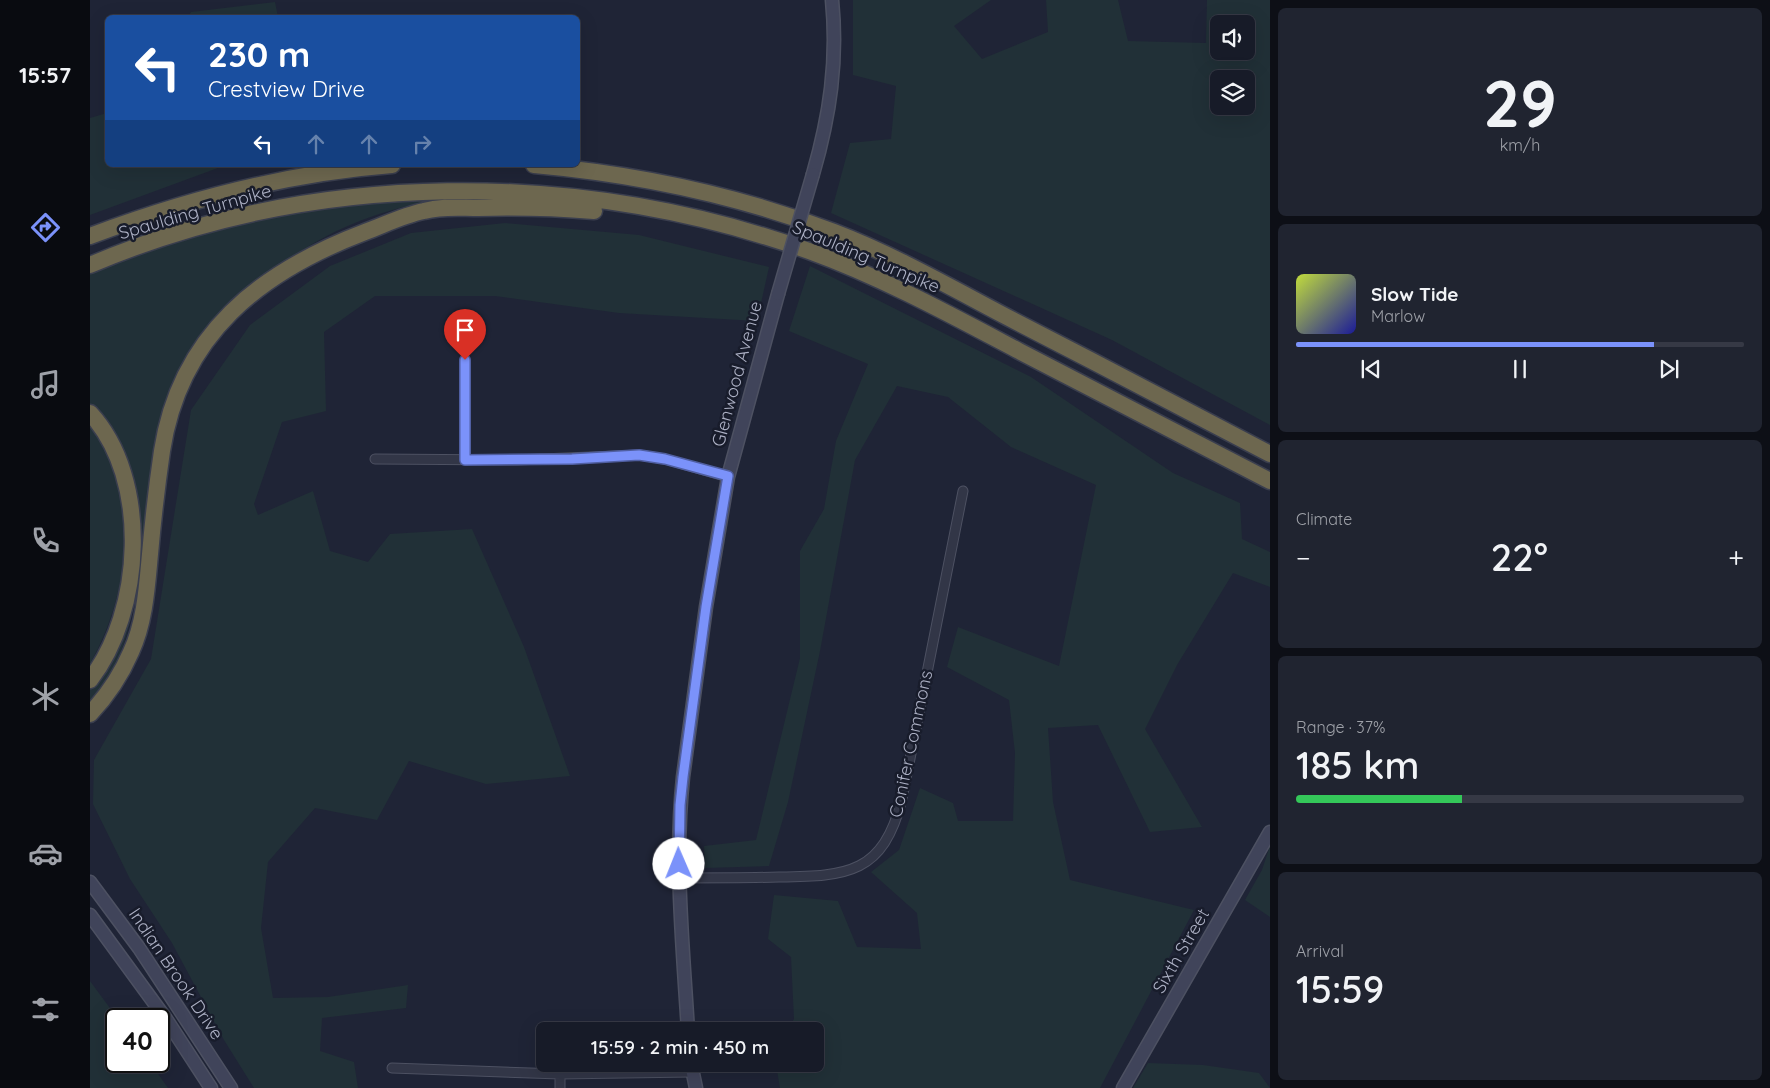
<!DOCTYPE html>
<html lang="en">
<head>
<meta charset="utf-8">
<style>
  body { margin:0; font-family:Quicksand,sans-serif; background:#202430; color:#f1f3f6; height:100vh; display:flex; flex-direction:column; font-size:19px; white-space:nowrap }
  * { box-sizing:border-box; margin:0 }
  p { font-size:16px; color:#9ea1a8 }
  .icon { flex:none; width:28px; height:28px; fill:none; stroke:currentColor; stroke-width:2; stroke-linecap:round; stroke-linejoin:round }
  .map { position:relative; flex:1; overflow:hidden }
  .drawer { display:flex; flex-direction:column; gap:8px; padding:8px; background:#0d0f16; width:500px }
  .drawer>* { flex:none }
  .guide { position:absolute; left:15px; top:15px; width:475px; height:152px; border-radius:8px; box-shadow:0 5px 20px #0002,0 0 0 1px #363945; background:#1a4fa0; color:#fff; overflow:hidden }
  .controls { position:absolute; left:1120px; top:15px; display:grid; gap:10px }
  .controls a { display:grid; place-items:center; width:45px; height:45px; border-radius:8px; background:#171b28; box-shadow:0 5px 20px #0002,0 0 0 1px #363945; font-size:25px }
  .speed { position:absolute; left:15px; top:1008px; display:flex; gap:10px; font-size:25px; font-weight:700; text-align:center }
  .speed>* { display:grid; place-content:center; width:65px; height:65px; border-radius:50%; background:#171b28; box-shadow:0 5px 20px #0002,0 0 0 1px #363945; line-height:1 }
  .speed .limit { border:2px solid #111; border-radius:8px; background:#fff; color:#111 }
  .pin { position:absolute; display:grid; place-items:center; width:42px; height:42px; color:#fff; margin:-51px -21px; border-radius:50% 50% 50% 0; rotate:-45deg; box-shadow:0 0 5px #0007 }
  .pin .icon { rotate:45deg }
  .me { position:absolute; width:55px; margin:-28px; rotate:359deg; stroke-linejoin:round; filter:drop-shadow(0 0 4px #0008) }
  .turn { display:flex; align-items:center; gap:18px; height:105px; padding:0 20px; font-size:22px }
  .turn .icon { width:65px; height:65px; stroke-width:2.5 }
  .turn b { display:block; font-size:35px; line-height:42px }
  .lanes { display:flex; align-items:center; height:48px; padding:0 20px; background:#0003; justify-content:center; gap:25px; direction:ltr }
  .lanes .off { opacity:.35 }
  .big { font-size:38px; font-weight:600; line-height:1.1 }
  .drawer .tile { flex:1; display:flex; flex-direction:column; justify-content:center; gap:8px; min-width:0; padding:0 18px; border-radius:8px; background:#202430 }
  .drawer .dial { align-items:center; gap:0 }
  .dial b { font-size:65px; line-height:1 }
  .song { display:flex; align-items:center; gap:15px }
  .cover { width:60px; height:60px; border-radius:8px; background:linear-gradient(135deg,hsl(70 70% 55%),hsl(240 70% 35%)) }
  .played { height:5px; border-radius:2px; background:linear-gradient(90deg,#7b92fa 80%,#363945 80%) }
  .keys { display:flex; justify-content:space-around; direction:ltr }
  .heat { display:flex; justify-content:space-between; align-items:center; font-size:28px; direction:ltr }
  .charge { height:8px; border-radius:4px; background:linear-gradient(90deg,#34c759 37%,#363945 0) }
  .trip { position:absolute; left:446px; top:1022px; width:288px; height:50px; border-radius:8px; background:#171b28; box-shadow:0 5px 20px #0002,0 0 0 1px #363945; font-weight:600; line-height:50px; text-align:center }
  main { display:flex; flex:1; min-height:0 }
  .menu { display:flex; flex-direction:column; width:90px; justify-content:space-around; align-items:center; background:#090b10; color:#9ea1a8 }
  .menu .icon { width:35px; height:35px }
  .menu .current { color:#7b92fa }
  .menu b { font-size:22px; color:#f1f3f6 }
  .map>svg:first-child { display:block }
</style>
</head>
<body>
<main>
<nav class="menu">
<b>15:57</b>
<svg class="icon current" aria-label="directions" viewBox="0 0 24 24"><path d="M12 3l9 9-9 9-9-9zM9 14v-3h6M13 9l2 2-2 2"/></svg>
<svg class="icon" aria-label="music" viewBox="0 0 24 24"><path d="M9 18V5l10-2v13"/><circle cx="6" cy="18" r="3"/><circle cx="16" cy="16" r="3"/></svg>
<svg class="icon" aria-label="phone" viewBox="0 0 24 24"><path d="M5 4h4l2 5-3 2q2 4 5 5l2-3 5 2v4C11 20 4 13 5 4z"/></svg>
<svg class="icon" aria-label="climate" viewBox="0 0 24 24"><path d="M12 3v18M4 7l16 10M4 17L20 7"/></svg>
<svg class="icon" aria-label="car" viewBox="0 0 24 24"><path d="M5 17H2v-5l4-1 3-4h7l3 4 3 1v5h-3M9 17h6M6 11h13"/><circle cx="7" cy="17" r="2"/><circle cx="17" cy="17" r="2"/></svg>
<svg class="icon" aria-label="filters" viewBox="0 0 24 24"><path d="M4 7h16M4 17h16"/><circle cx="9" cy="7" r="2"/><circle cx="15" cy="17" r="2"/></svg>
</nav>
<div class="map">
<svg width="1180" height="1088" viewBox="0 0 1180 1088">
  <rect width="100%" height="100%" fill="#1f2436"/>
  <path fill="#213037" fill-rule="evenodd" d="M763 0H901L864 26 892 59 958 32 956 0H1028L1038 41 1116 43 1117 0H1180V425L1022 340 741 213 760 143 801 139 806 86 763 75ZM1129 24H1156V51H1129ZM1129 79H1156V106H1129Z
    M185 2 188 17H98L101 12Z
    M17 113 18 165H136L0 215V118Z
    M347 197 348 200C255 215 184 257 124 330 116 340 104 350 98 362 90 376 89 398 85 413 75 457 60 501 53 546 43 607 43 650 0 701V689L11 675 47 529 0 408V274C76 238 162 216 245 205 279 200 313 199 347 197Z
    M415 223 549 235 679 267 667 321 529 313 405 296H285L234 332 236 411 192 422 164 504 168 515 223 491 240 551 278 562 300 534 382 529 434 647 480 776 396 784 319 761 287 820 225 808 178 862 171 928 183 998 238 997 318 985 316 1008 232 1018 230 1051 264 1062 268 1088H164L134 1040 82 943 40 879 3 804 4 760 61 659 101 410 160 325 240 266 321 233Z
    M720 266 941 377 1083 473 1150 503 1152 539 1180 552V587L1143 573 1087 665 1055 729 1112 827 1060 832 1008 725 958 728 963 802 980 880 1104 910 1010 1088H690L686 1064H725V1031H697L704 1019 701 957 678 939 684 895 748 901 767 947 831 949 827 913 781 872 809 850 830 788 863 803 868 821H923L925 753 919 700 857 667 868 627 969 666 1006 485 921 447 858 397 807 386 765 460 730 651 698 802 679 866 615 868 614 846 666 840 710 658V551L734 509 746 441 778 364 699 331Z
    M0 423C7 435 17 447 21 460 46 529 35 601 0 664Z
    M1180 846V917L1155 900 1172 870Z
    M0 981 28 1019 26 1061H59L78 1088H0Z
    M1058 1063 1113 1065 1169 1073 1180 1088H1043Z"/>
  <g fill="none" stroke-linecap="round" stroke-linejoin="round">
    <defs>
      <path id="street" d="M375 360V460
        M285 459 427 460 549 455 575 459 638 477
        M589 878C623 878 656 878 689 877 758 876 793 874 812 799L873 491
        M302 1068 470 1074 602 1072
        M470 1074V1088"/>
      <path id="secondary" d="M723 174C740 115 748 61 742 0
        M0 882 49 948 141 1088
        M0 915 76 1019 121 1088
        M598 1031C593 947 584 861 593 777L616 607 638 477 688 294
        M601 1064 606 1088
        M1033 1088 1180 832"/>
      <path id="highway" d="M444 165C546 174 647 195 744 232 804 255 860 287 917 317 1005 362 1092 408 1180 454
        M0 236C98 199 197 173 302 165
        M0 265C225 169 489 169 719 251 791 277 861 315 929 351 1013 394 1096 438 1180 481
        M0 413C61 479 53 612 0 680
        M0 714C17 696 31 675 41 652 55 622 57 586 60 554 63 520 67 485 72 451 90 334 170 272 275 232 294 225 314 215 334 211 352 206 370 208 388 208 427 207 466 208 504 211"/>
    </defs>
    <use href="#street" stroke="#4d5162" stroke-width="11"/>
    <use href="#secondary" stroke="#4d5162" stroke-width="15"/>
    <use href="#highway" stroke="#3a3e4e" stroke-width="19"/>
    <use href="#street" stroke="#323647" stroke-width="9"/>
    <use href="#secondary" stroke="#40445a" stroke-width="12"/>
    <use href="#highway" stroke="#6d674f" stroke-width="16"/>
    <defs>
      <path id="secondary-bridge" d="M688 294 723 174"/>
    </defs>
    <use href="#secondary-bridge" stroke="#4d5162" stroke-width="15" stroke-linecap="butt"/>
    <use href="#secondary-bridge" stroke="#40445a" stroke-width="12"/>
  </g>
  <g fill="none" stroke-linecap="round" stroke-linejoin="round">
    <defs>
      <path id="route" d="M375 360V460L482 459 549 455 575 459 638 476 616 607 593 777 590 805 589 864"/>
    </defs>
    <use href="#route" stroke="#505fa2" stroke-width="12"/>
    <use href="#route" stroke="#7b92fa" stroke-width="9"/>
  </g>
  <g text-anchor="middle" stroke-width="5" stroke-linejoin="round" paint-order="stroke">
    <g font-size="18" fill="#acb0c4" stroke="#181c2b">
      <text transform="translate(105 212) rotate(-16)" y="6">Spaulding Turnpike</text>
      <text transform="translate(776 257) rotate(23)" y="6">Spaulding Turnpike</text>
      <text transform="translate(647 374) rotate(-75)" y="6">Glenwood Avenue</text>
      <text transform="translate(821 744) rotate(-78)" y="6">Conifer Commons</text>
      <text transform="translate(1091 951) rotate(-60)" y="6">Sixth Street</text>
      <text transform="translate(86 974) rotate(56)" y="6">Indian Brook Drive</text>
    </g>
  </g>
</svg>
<div class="controls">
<a><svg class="icon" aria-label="sound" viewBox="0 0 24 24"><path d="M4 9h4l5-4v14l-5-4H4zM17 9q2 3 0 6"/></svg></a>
<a><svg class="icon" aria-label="layers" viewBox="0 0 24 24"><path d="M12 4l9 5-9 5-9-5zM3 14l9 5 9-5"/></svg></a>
</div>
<div class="speed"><div class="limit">40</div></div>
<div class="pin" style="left:375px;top:360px;background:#d93025"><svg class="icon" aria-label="arrive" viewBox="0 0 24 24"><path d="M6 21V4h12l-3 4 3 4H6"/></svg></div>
<svg class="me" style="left:589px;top:864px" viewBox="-20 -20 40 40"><circle r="19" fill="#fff"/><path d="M0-13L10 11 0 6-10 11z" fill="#7b92fa"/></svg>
<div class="trip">15:59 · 2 min · 450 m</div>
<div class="guide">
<div class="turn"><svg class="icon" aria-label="left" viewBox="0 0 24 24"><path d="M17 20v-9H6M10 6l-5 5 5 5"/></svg><div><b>230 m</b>Crestview Drive</div></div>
<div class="lanes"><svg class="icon" aria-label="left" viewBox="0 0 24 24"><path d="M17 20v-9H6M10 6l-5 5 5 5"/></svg><svg class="icon off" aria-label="ahead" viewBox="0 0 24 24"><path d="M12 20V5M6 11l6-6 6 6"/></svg><svg class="icon off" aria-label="ahead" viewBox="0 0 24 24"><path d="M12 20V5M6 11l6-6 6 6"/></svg><svg class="icon off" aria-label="right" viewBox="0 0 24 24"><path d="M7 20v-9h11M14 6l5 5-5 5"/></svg></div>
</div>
</div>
<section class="drawer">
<div class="tile dial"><b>29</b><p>km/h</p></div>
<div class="tile">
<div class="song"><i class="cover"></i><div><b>Slow Tide</b><p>Marlow</p></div></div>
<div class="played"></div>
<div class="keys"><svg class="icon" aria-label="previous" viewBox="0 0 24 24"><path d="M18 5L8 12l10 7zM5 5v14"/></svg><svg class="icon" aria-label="pause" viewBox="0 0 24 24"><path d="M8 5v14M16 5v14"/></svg><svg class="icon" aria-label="next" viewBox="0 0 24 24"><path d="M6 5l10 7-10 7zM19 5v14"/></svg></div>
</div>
<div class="tile"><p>Climate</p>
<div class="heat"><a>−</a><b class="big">22°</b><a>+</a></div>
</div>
<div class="tile"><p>Range · 37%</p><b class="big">185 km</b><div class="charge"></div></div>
<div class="tile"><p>Arrival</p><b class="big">15:59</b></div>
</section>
</main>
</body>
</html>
